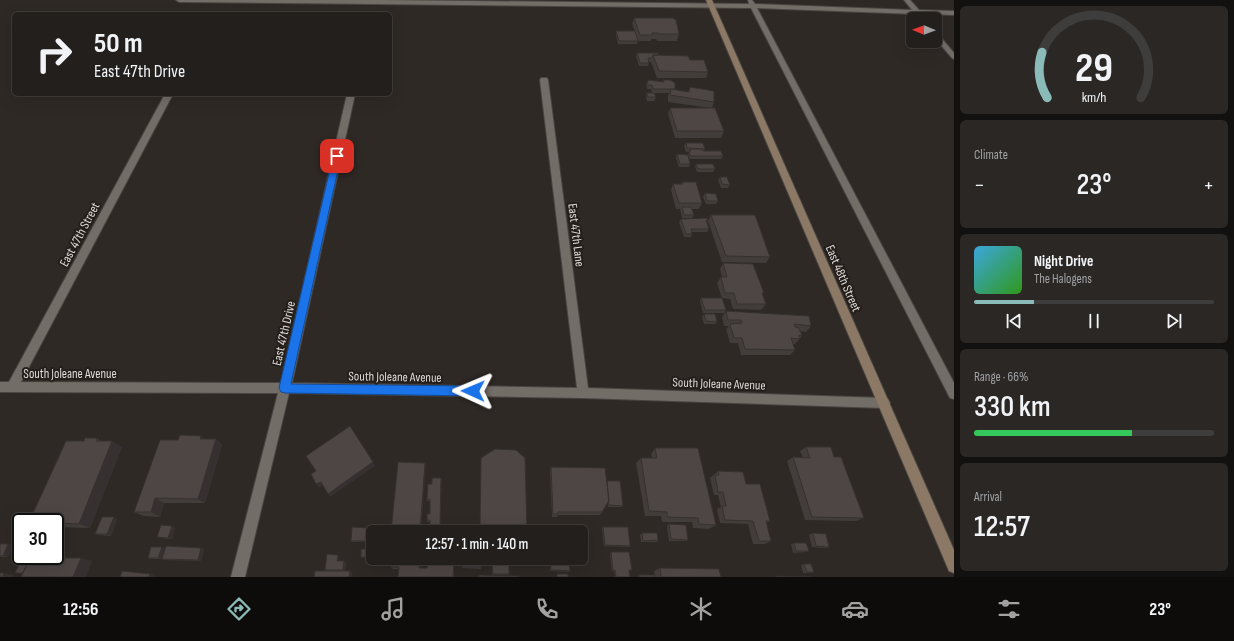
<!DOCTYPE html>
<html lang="en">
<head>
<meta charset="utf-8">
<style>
  body { margin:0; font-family:"Sofia Sans Condensed",sans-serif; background:#2a2725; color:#f1f3f6; height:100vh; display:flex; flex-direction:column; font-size:15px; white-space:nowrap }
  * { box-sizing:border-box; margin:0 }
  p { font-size:13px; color:#a2a2a3 }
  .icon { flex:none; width:22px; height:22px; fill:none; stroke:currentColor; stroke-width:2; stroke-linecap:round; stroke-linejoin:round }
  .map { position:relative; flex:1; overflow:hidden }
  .drawer { display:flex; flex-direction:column; gap:6px; padding:6px; background:#13110f; width:280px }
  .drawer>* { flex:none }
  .guide { position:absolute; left:12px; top:12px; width:380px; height:84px; border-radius:6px; box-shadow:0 4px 16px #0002,0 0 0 1px #3f3d3b; background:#221f1c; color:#f1f3f6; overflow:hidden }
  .needle { width:26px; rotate:271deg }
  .fabs { position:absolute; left:906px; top:12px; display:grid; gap:8px }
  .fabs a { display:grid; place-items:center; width:36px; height:36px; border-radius:6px; background:#221f1c; box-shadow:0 4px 16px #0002,0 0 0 1px #3f3d3b; font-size:20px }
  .speed { position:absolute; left:12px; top:513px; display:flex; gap:8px; font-size:20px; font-weight:700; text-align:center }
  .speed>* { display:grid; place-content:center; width:52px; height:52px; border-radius:50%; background:#221f1c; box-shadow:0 4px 16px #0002,0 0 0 1px #3f3d3b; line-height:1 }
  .speed .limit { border:2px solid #111; border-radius:6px; background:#fff; color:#111 }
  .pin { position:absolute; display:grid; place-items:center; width:34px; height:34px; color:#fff; margin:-17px; border-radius:8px; box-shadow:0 2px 6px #0006 }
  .me { position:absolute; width:44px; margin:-22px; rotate:271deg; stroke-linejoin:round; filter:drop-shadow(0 0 3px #0008) }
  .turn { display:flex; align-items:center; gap:14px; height:84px; padding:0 16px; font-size:18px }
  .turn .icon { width:52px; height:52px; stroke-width:2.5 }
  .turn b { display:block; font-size:28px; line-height:34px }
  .big { font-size:30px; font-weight:600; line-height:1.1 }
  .drawer .widget { flex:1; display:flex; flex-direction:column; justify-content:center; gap:6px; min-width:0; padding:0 14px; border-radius:6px; background:#2a2725 }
  .drawer .dial { align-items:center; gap:0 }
  .dial svg { height:104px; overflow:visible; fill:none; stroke:#3f3d3b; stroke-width:7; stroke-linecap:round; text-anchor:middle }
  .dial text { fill:#f1f3f6; stroke:none }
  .song { display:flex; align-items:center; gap:12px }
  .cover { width:48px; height:48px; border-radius:6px; background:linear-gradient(135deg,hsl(200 70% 55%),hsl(110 70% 35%)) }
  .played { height:4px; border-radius:2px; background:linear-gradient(90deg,#8bbbb9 25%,#3f3d3b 25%) }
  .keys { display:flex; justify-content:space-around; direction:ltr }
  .heat { display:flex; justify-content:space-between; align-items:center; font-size:22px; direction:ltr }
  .charge { height:6px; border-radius:3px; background:linear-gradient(90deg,#34c759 66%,#3f3d3b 0) }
  .trip { position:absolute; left:366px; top:525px; width:222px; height:40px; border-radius:6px; background:#221f1c; box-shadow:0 4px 16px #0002,0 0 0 1px #3f3d3b; font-weight:600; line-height:40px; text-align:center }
  .tab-bar { display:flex; height:64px; justify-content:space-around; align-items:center; background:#0e0c0b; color:#a2a2a3 }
  .tab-bar .icon { width:28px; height:28px }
  .tab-bar .current { color:#8bbbb9 }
  .tab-bar b { font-size:18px; color:#f1f3f6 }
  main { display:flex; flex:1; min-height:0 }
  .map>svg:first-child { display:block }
</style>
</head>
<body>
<main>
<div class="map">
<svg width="954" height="577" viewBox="0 0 954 577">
  <rect width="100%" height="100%" fill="#2e2925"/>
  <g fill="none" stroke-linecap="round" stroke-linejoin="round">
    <defs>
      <path id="street" d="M176 0H382L749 4 748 0H752L755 4 912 10 904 0H910L919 10 954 11V15L922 14 926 19H920L915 14 757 8 954 383V399L950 398 751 8 179 2Z
        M935 32 937 33 954 53V59L952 58 935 38Z
        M541 78H547L548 80 588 388 884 398 888 399 890 403 888 407 884 408 583 398 289 393 245 577H231L278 393 0 392V382H9L165 94H173L21 382 281 383 347 94H355L292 383 577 388 540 80Z"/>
      <path id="secondary" d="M706 0H712L954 550V573L949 571Z"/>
    </defs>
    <use href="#street" stroke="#4a4542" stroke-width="2"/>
    <use href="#secondary" stroke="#4a4542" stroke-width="2"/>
    <use href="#street" fill="#736d68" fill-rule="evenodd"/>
    <use href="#secondary" fill="#8c7965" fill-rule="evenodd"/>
  </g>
  <path fill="#423c3a" d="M634 18 679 34 677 41H657L656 39H651V41H638L637 44H618L616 35V31H635L632 24Z
    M637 53 659 55 690 60 708 72 706 78H657L651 62H649V63L648 66H639L636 56Z
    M648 80 663 82V80L675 90 688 92 690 87 714 102 712 108 724 131 721 138H675L668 114 670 108H710L668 102V96L669 93H654L656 97 654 101H647L646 96 647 93H652L651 89H647L646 85Z
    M686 143 705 149 704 151 723 156 721 159H689L690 164 689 167H679L676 158 677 154 688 155 689 152H686L684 146Z
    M696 164 715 169 713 172H697L695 167Z
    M720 177 730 185 728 188H721L718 180Z
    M682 182 702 203 699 209H692L694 215 692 218H682L680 210 681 209H676L671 190 673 184H681Z
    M705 193 718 201 716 204H706L703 197Z
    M711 215 770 257 766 263 722 262 708 221Z
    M681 219 708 220 707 223 709 229 707 232H692V234L691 237H684L679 222Z
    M723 263 764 293 762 294 766 304 761 310 733 309 730 299 722 298 726 310 724 313H703L700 301 701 298H722L717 283 721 277H722L720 269Z
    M726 311 811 326 806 332 800 331 802 336 795 344H793L795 350 790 355H741L738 343H730L726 329 729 326H724L722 317Z
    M704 314 717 322 715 324H704L702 317Z
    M97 438 101 441 122 447 90 528 55 527V522L84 441Z
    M206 439H216L222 445 205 503H164L160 517 144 516 134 512 178 440Z
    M806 447 834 457 864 518 856 521 805 520 787 461 793 457 803 458 800 451Z
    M655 448 716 525 709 529 693 528 692 522H662L661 516H645L636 463 641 458H652L651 454Z
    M481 458 527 525 540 532H480Z
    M551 467 607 481 623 506 621 507H608V503L600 515H558L557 517H552L550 471Z
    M718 471 746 484 770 521 766 523 771 541 765 544H753L748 524 720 523 717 509 721 507 718 495H714L710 478Z
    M441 478 440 527H430V522H427V520L430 514V501H427V500L432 484Z
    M117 519 111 536 99 535 95 534Z
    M669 524 688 540 686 541H669L667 526Z
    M172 526 175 528 172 539 160 538 157 537Z
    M603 527 630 546 629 547 604 546 602 528Z
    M368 528 369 530 367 542H352L351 541Z
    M642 533 658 540 657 542H641L640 535Z
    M813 533 829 547 826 548 812 547 809 535Z
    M794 543 809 551 805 552 793 553 791 544Z
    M0 544 13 545 8 557H0Z
    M162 547 165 548 162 559H151L148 558Z
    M201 548 204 549 201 561 165 560 162 559Z
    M371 550 370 558H362L361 557Z
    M611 552 632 570 629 571 630 577H615L614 571H612L610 554Z
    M339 556 338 561H344L346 562 345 571H326L325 570Z
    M462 558H481V569L462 568Z
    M492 558 509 574V575H492Z
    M550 558H569L570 571 569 572 550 571Z
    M804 564 814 572 810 573H803L801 565Z
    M454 566V577L399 569H393L391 567 427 568Z
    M660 568 721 577H655L654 571Z"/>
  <path fill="#363130" d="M201 436 208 442 200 439Z
    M216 439 222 445 205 503 198 499Z
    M112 441 122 447 90 528 79 524Z
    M373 462 375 466 330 497 328 494Z
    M425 463 426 466 421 532H420Z
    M441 478 442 480 440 527V525Z
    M321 482 323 485 319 488 316 484Z
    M155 498 164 503 160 517 151 512Z
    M114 517 117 519 111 536 107 534Z
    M172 526 175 528 172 539 168 538Z
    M368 528 369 530 367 542 366 541Z
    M8 544 13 545 8 557 3 556Z
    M162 547 165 548 162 559 158 558Z
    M201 548 204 549 201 561 198 560Z
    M370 549 371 550 370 558 369 557Z
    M338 555 339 556 338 562 337 561Z
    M34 556H39L32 575 27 574Z
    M81 558 92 561 86 577H73Z
    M421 558H423L421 570 419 568Z
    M344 561 346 562 345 571 343 570Z
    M350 571 352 573V577H349Z
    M4 573 14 575 13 577H2Z
    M150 574 154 575 153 577H149Z"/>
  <path fill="#4d4644" stroke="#363130" d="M634 18H673L676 20 679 34H659L658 33H652L653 35H640Z
    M616 31H635L638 41H619Z
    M637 53H658L659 55H653L652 58H648L649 63H640Z
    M653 55 688 56 690 60H704L708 72 659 71Z
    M648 80 664 82 663 80H670L675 83V89H653L652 85H647V82H648Z
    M690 87 714 91V102L670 95 671 89 689 92Z
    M647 93H654L656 97H648Z
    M670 108H715L724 131H677Z
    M686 143H703L705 149 687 148Z
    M690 149H702L703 151H721L723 156H690L689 151H691Z
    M677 154 688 155 690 164H680Z
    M696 164H713L715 169H698Z
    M720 177H727L730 185 722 184Z
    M682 182H696L702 203H679L673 184H683Z
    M705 193 716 194 718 201H707Z
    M682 207H691L694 215H684Z
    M711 215H755L770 257 726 256Z
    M707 218 708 220H706L709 229H691L692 234H686L681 219Z
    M723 263 753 264 764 293H762L766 304H737L734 293H725L721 277H727Z
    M701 298H722L726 310H705Z
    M726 311 809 316 811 326 794 324 795 327 799 328 802 336 799 335 800 339 791 338 795 350 745 349 742 338H734L730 324 742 323 741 320H728Z
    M704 314H715L717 322 706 321Z
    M350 426 373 462 328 494 321 482 316 484 311 474 316 471 306 456Z
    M180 435 201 436 200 439H216L198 499 155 498 151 512H134L160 440H178Z
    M85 438H97L96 441H112L79 524 55 523V522H29L66 441H84Z
    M806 447H831L834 457H841L864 518 812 517 793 457 810 458Z
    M655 448H698L716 525 699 524 698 518 667 517V512L649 511 641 458H657Z
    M495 449 516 450 525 458 527 531 480 530 481 458Z
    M398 462 425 463 420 532H391Z
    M551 467 605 468 609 500 602 512H558V514H553Z
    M718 471 743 472 746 484H760L770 521H766L771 541H759L753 521 725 520 722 506H726L723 492H718L715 475H719Z
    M432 478H441L440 525H430V520H427V514H430V499L427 500 428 484H432Z
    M607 481H620L623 506 609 505Z
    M102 517H114L107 534H95Z
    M669 524 686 525 688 540 671 539Z
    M161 525 172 526 168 538 157 537Z
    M527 525H540V532H527Z
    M352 527 368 528 366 541H351Z
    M603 527H628L630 546 605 545Z
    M434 529 455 530V532H433Z
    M642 533H657L658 540 643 541Z
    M813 533 826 534 829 547 816 546Z
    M794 543H806L809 551H796Z
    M0 544H8L3 556H0Z
    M166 546 201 548 198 560 162 559Z
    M151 547H162L158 558H148Z
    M361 549H370L369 557H361Z
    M611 552H629L632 570H629L630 577H616L615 570H613Z
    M327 554 338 555 337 561H344L343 570H325Z
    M23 556H34V558H30L23 573H15Z
    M30 558H81L73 577H21Z
    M392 558H421L419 568H427L428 563 454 564 453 577H398L399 567H391Z
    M462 558H481V567H462Z
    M492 558H509V574H493Z
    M550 558H569L570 571 551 570Z
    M804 564H811L814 572H807Z
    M660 568 719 569 721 577H661Z
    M122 571 150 574 149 577H120Z
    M315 571H350L349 577H314Z
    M0 573H4L2 577H0Z
    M557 574H568V577H557Z
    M479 575 519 576V577H479Z
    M639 575H655V577H639Z
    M776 576 811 577H776Z"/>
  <path fill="#1a73e8" stroke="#114b97" d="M337 153 341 156 291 384 473 386 477 388 478 391 477 395 473 396 285 393 281 392 279 388 333 156Z"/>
  <g text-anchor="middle" stroke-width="4" stroke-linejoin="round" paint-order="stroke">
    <g font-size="13" fill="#dddad7" stroke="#241f1b">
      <text transform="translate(79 234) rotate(-62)" y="5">East 47th Street</text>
      <text transform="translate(577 235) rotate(83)" y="5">East 47th Lane</text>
      <text transform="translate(844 278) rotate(67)" y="5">East 48th Street</text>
      <text transform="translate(283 333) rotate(-77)" y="5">East 47th Drive</text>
      <text x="70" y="378">South Joleane Avenue</text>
      <text transform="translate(395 376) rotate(1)" y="5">South Joleane Avenue</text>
      <text transform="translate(719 383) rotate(2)" y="5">South Joleane Avenue</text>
    </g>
  </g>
</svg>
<div class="fabs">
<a><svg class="needle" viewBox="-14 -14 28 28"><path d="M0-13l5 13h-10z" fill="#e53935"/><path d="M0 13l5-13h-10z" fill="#a2a2a3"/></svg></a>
</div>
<div class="speed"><div class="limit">30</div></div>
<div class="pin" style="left:337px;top:156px;background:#d93025"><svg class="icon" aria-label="arrive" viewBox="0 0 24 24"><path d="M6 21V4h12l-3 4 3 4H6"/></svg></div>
<svg class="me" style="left:473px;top:391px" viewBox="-20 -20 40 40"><path d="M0-17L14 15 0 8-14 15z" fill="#1a73e8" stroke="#fff" stroke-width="4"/></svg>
<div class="trip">12:57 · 1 min · 140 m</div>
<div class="guide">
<div class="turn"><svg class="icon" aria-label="right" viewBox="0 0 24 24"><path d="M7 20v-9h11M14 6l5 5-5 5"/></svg><div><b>50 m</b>East 47th Drive</div></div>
</div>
</div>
<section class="drawer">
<div class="widget dial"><svg viewBox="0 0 100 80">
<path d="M14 69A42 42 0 1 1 86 69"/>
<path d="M14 69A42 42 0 0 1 10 34" stroke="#8bbbb9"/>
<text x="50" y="56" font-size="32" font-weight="700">29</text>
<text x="50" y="72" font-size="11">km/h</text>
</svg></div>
<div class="widget"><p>Climate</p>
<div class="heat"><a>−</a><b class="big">23°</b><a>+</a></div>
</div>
<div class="widget">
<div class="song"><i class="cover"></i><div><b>Night Drive</b><p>The Halogens</p></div></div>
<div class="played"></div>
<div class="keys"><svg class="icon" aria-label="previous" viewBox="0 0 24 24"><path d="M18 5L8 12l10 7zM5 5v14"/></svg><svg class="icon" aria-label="pause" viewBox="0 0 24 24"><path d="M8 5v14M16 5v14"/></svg><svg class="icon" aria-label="next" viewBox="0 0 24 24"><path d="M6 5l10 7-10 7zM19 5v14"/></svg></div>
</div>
<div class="widget"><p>Range · 66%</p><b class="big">330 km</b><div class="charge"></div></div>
<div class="widget"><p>Arrival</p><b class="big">12:57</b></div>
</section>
</main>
<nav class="tab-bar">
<b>12:56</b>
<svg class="icon current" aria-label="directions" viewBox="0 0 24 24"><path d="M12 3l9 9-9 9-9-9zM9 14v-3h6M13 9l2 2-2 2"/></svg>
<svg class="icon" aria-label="music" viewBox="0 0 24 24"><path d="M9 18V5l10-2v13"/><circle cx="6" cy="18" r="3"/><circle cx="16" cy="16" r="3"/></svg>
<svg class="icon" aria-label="phone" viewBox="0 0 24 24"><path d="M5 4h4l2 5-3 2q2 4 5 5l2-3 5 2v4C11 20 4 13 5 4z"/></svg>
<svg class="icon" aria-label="climate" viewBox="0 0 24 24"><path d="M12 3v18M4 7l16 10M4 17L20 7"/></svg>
<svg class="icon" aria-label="car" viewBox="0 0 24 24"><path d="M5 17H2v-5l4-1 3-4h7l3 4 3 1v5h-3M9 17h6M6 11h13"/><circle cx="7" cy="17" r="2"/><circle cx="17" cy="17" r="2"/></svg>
<svg class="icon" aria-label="filters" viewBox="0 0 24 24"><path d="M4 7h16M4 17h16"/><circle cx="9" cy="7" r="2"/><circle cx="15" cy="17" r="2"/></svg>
<b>23°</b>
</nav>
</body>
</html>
